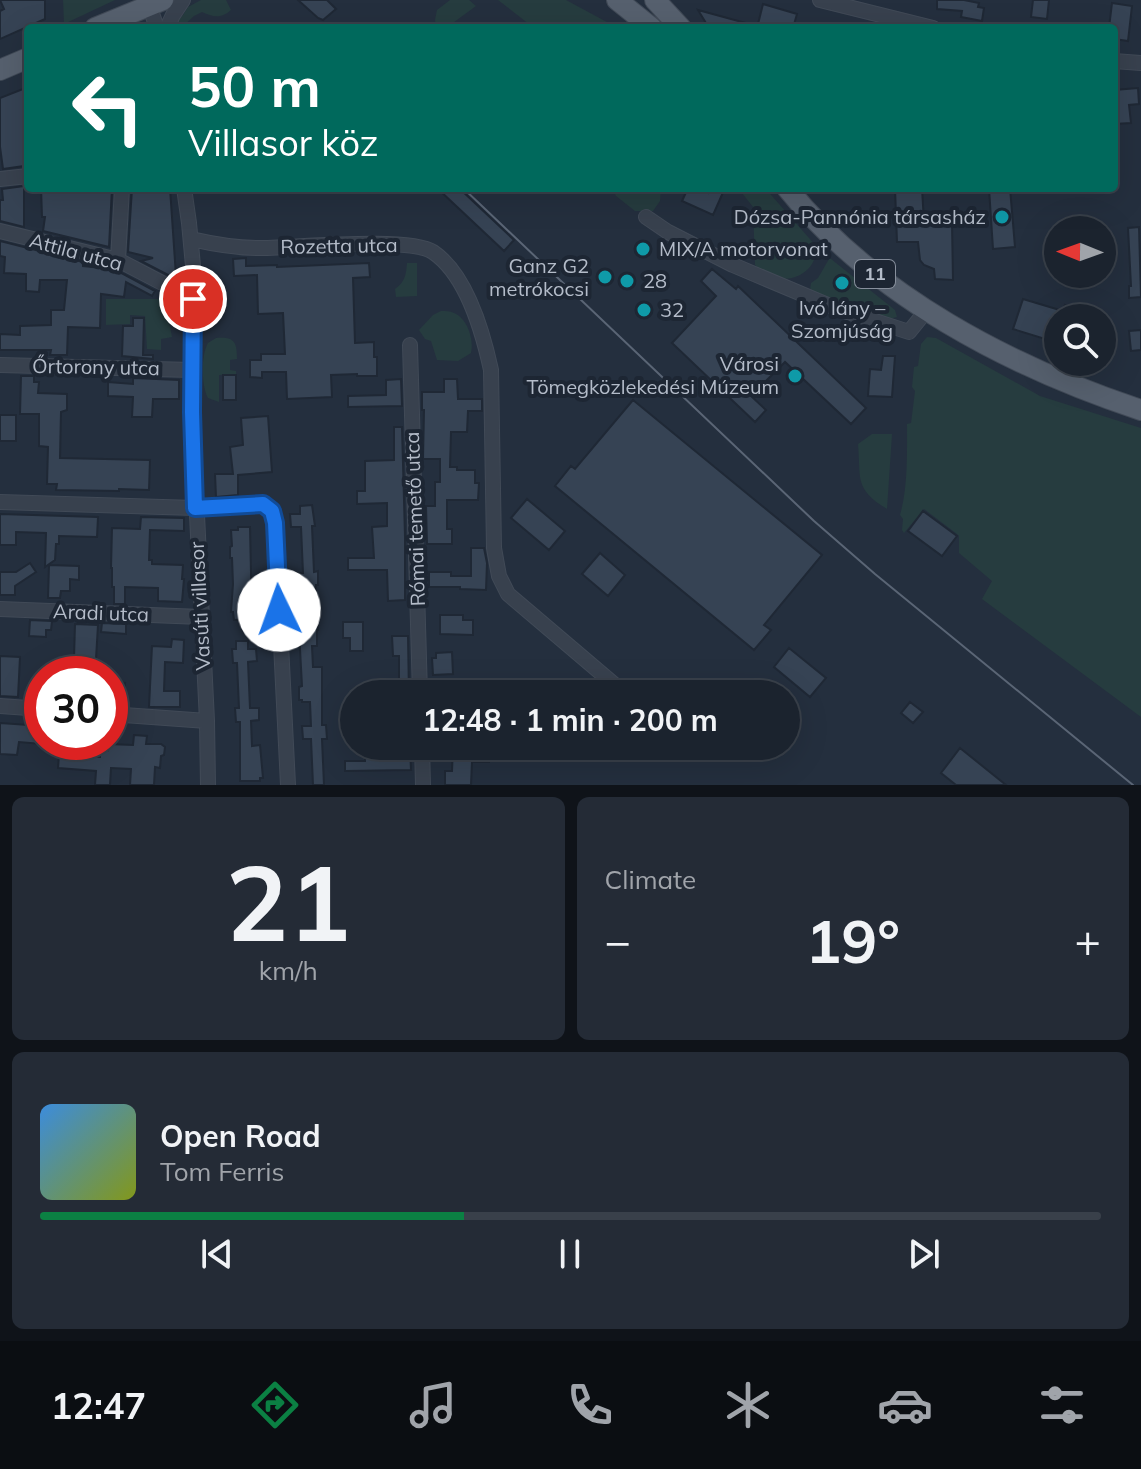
<!DOCTYPE html>
<html lang="en">
<head>
<meta charset="utf-8">
<style>
  body { margin:0; font-family:Mulish,sans-serif; background:#242b36; color:#f1f3f6; height:100vh; display:flex; flex-direction:column; font-size:30px; white-space:nowrap }
  * { box-sizing:border-box; margin:0 }
  p { font-size:26px; color:#a0a4aa }
  .icon { flex:none; width:44px; height:44px; fill:none; stroke:currentColor; stroke-width:2; stroke-linecap:round; stroke-linejoin:round }
  .map { position:relative; height:785px; overflow:hidden }
  .panel { display:flex; flex-direction:column; gap:12px; padding:12px; background:#0f1319; flex:1 }
  .panel>* { flex:none }
  .banner { position:absolute; left:24px; top:24px; width:1094px; height:168px; border-radius:8px; box-shadow:0 8px 32px #0002,0 0 0 2px #39404a; background:#00695c; color:#fff; overflow:hidden }
  .needle { width:52px; rotate:271deg }
  .tools { position:absolute; left:1044px; top:216px; display:grid; gap:16px }
  .tools a { display:grid; place-items:center; width:72px; height:72px; border-radius:50%; background:#1b232e; box-shadow:0 8px 32px #0002,0 0 0 2px #39404a; font-size:40px }
  .speed { position:absolute; left:24px; top:656px; display:flex; gap:16px; font-size:40px; font-weight:700; text-align:center }
  .speed>* { display:grid; place-content:center; width:104px; height:104px; border-radius:50%; background:#1b232e; box-shadow:0 8px 32px #0002,0 0 0 2px #39404a; line-height:1 }
  .speed .limit { border:12px solid #d22; background:#fff; color:#111 }
  .pin { position:absolute; display:grid; place-items:center; width:68px; height:68px; color:#fff; margin:-34px; border:4px solid #fff; border-radius:50%; box-shadow:0 2px 8px #0007 }
  .me { position:absolute; width:88px; margin:-44px; rotate:357deg; stroke-linejoin:round; filter:drop-shadow(0 0 6px #0008) }
  .turn { display:flex; align-items:center; gap:28px; height:168px; padding:0 32px; font-size:36px }
  .turn .icon { width:104px; height:104px; stroke-width:2.5 }
  .turn b { display:block; font-size:56px; line-height:68px }
  .big { font-size:60px; font-weight:700; line-height:1.1 }
  .panel .widget { flex:1; display:flex; flex-direction:column; justify-content:center; gap:12px; min-width:0; padding:0 28px; border-radius:12px; background:#242b36 }
  .panel .dial { align-items:center; gap:0 }
  .dial b { font-size:104px; line-height:1 }
  .song { display:flex; align-items:center; gap:24px }
  .cover { width:96px; height:96px; border-radius:12px; background:linear-gradient(135deg,hsl(210 70% 55%),hsl(70 70% 35%)) }
  .played { height:8px; border-radius:4px; background:linear-gradient(90deg,#0b8043 40%,#39404a 40%) }
  .keys { display:flex; justify-content:space-around; direction:ltr }
  .heat { display:flex; justify-content:space-between; align-items:center; font-size:44px; direction:ltr }
  .panel .tiles { flex:1; display:grid; gap:12px; grid-template-columns:1fr 1fr }
  .widget:last-child { grid-column:span 2 }
  .trip { position:absolute; left:340px; top:680px; width:460px; height:80px; border-radius:40px; background:#1b232e; box-shadow:0 8px 32px #0002,0 0 0 2px #39404a; font-weight:700; line-height:80px; text-align:center }
  .tabs { display:flex; height:128px; justify-content:space-around; align-items:center; background:#0b0e12; color:#a0a4aa }
  .tabs .icon { width:56px; height:56px }
  .tabs .selected { color:#0b8043 }
  .tabs b { font-size:36px; color:#f1f3f6 }
  .map>svg:first-child { display:block }
</style>
</head>
<body>
<div class="map">
<svg width="1141" height="785" viewBox="0 0 1141 785">
  <rect width="100%" height="100%" fill="#242f3e"/>
  <path fill="#263c3f" d="M63 0H115L64 24Z
    M201 0H226L231 10C221 19 213 17 202 12L194 16 181 28H173L175 21 183 15 188 7Z
    M450 0H469L476 6 446 28H436L435 20 437 10Z
    M498 0H566L618 28H534Z
    M612 188H661L660 201 653 211H635L616 196Z
    M760 188H765L816 246C818 271 793 284 771 277 765 275 759 269 755 265L753 207 742 193Z
    M829 259H831L895 310 897 317 889 319 864 309 821 297 810 290 811 283 818 278Z
    M407 263H417V296L396 297 395 289C405 282 406 275 407 263Z
    M106 299H160L168 316 172 337 161 339V350L147 349 145 316 130 315V324L106 325Z
    M441 311C445 311 450 311 454 313 468 319 474 340 471 353L458 361 437 360 431 341 425 339 419 330 433 315Z
    M927 337 936 338 1040 396 1141 428V717L982 599 992 581 959 553V536L957 534 924 509 904 533 902 530 903 519 900 515C908 487 907 453 907 424L911 423 915 391 912 387 914 367 918 366 921 344Z
    M216 338C235 336 237 343 237 359L230 360V370L236 371V374L219 375V402L208 398C201 385 201 355 208 343Z
    M872 434H892L887 509C854 489 861 479 858 444Z"/>
  <path fill="#364354" stroke="#1f2835" stroke-width="2" d="M0 0H45V19L0 39V11L4 9Z
    M298 0H327L336 9 323 20 318 18Z
    M937 0H964L979 3 978 7 984 8 982 21 961 17 962 11 937 9Z
    M1033 0H1049L1047 19 1031 17Z
    M1112 3 1132 6 1128 41 1114 39V28H1109Z
    M763 4 797 14 793 28H757Z
    M698 10 753 25V28H709Z
    M28 87V157H24V166L3 169 0 147V98Z
    M1138 88 1139 104 1129 105 1131 123 1114 124V90Z
    M24 186V227L0 221V200H3L2 189Z
    M41 188H112L109 247 43 231 45 217H42Z
    M132 188H170L176 276 174 278 141 261 153 258 128 252Z
    M437 188H459L514 240 504 251Z
    M688 188H696L708 193 710 188H725L713 215 682 201Z
    M895 188H922L924 222H952L953 280 935 279 934 269 924 265 920 260 918 242H897Z
    M989 188H1010L1015 247 993 249Z
    M1139 227 1141 297 1129 298V286H1131L1128 228Z
    M0 241 83 262V266L114 269 155 291 152 296 126 282 124 297 101 294 100 328 68 327 67 355H50L51 350H0V334L20 335V326L51 325V310H64L67 280H40L39 292 26 291V274L4 273 5 257 0 256Z
    M246 258V266L277 265V267L369 263 370 277 353 278 355 343 374 342V357H377V376H357V374L331 375 332 397 287 399 286 372H262V378L250 377V360H261V354H285L283 313 258 314 257 275 234 276 233 259Z
    M712 269 736 289 738 286 866 408 851 424 785 362 751 396 766 410 755 422 672 343 716 296 701 281Z
    M1023 299 1063 311 1065 305 1082 310 1079 318H1058V343L1013 329Z
    M133 318H144L143 355H153V359L122 356 123 326H133Z
    M1141 330V350L1131 351 1129 331Z
    M883 356H895L892 397 868 396 870 369 881 370Z
    M223 375H236V400H223Z
    M21 376H34V382H39L38 393 67 394V410L61 412 60 458 150 460 149 490 119 489V491L56 490 57 484H47L48 447 39 446V414H20Z
    M133 378 179 380V399H153L152 417H132L133 397 108 396V382L133 384Z
    M401 379 402 406 348 407V396L386 395V380Z
    M444 379H457L458 399H482V411H468L467 432H451L450 467H457V470H475V483H479L478 500H447V529H452V544H427L426 506H435V482H440V459H423L424 410H422V392H444Z
    M633 400 822 555 764 625 771 630 754 650 555 486 571 466 575 469Z
    M0 415H16V441H0Z
    M268 416 272 472 238 475V495L216 497 215 474H233L230 447 243 445 241 418Z
    M394 427H402L405 536V600L388 601 387 570H348V558H374L372 527 387 526V503L357 504V491H365V461L394 460Z
    M527 499 565 531 549 550 511 518Z
    M312 505 315 526H312L314 572 318 571V585H316L315 593 318 630H317V646H312L313 667H322V725H326L327 739H322L324 785H313L311 739H303L302 726H311L310 702H302V700H299V687L302 686 298 612H305L304 585 294 586 293 573H303L301 527H291L290 514H300V506Z
    M923 511 957 536 942 556 908 531Z
    M0 514 98 517 97 537 59 536V544H56L55 560 45 567 46 533 16 532V545H0Z
    M141 517 184 518V531L150 530 149 560H152V564L183 565 182 579H184L182 602 158 601V588L125 587V604H114V587H112V568H111L112 528 140 529Z
    M238 527H250L252 619 234 620 233 612H231L233 584 232 558H230V547L232 546 231 530H238Z
    M471 548H484L487 563 486 590 460 589V587H429V572H451V576H471Z
    M600 553 625 575 608 596 582 574Z
    M30 563 36 572 15 586V595H0V572H16Z
    M49 565 79 566V580L70 579V591H61L60 598H48Z
    M440 615H463V620H473V635L440 634Z
    M30 620 52 621 51 630H46V637L29 636Z
    M343 622H363V651H350V638H343Z
    M102 623 126 624V634L101 632Z
    M75 624 98 625 96 659 74 658Z
    M392 636H408L409 694H399V656H393Z
    M172 639 184 640 183 663 165 662 164 691H180V707H149L152 646 171 647Z
    M236 641H248V649H256L257 661 248 662 250 708H259V720L251 721 252 746 260 745 263 778H260V781H240V722H236L235 708H239L237 663H233L232 649H236Z
    M789 648 826 678 810 697 774 667Z
    M452 652 453 674 433 675 432 658H436V653Z
    M0 656 20 657 18 697 0 696Z
    M110 682 125 683 124 705 110 704Z
    M910 702 923 712 913 723 901 713Z
    M0 723 28 725V723L42 724V744L19 742 17 755 0 754Z
    M134 735 147 736 146 744H161L165 747 164 755 161 756 160 768 155 767 154 785H130L131 769 111 768 110 785H95L96 771 58 768 60 742H73L72 756 100 757V749L108 750V744L133 745Z
    M453 746H467V749L490 750 489 762H472L471 785H445V771H452Z
    M410 748 411 770 345 771V761H365V754L394 753V749Z
    M960 748 1006 785H956L941 773Z"/>
  <g fill="none" stroke-linecap="round" stroke-linejoin="round">
    <defs>
      <path id="street" d="M820 0 933 28
        M149 5 157 28
        M167 28 173 15 183 0
        M1114 61 1141 63
        M0 179 28 176
        M184 188 189 223 193 266 192 412 207 721 208 785
        M646 217 668 232 733 265 835 308 909 332 926 311
        M0 231 118 260 193 299
        M191 239C213 244 236 248 258 248 293 248 409 236 433 252 467 275 483 333 491 370L494 548 499 576 508 594 615 685
        M118 260 122 188
        M410 345 420 694
        M0 365 192 370
        M0 502 195 508 263 504C272 509 273 514 275 523L288 785
        M0 609 201 617
        M0 706 42 709
        M110 714 207 721
        M422 746 423 785"/>
      <path id="primary" d="M617 0 652 28
        M655 0 681 28
        M95 28 163 0
        M0 70 28 58
        M787 188C874 296 1011 367 1141 410"/>
    </defs>
    <use href="#street" stroke="#414a57" stroke-width="16"/>
    <use href="#primary" stroke="#414a57" stroke-width="22"/>
    <use href="#street" stroke="#38414e" stroke-width="14"/>
    <use href="#primary" stroke="#56606e" stroke-width="20"/>
    <path stroke="#5a6575" stroke-width="2" d="M463 188 814 521 875 574 1133 785"/>
  </g>
  <g fill="none" stroke-linecap="round" stroke-linejoin="round">
    <defs>
      <path id="route" d="M193 299 192 412 195 508 263 504 272 511 275 523 279 610"/>
    </defs>
    <use href="#route" stroke="#114b97" stroke-width="20"/>
    <use href="#route" stroke="#1a73e8" stroke-width="14"/>
  </g>
  <g fill="#0f9aa8" stroke="#1d2633" stroke-width="3">
    <circle cx="1002" cy="217" r="8"/>
    <circle cx="643" cy="249" r="8"/>
    <circle cx="605" cy="277" r="8"/>
    <circle cx="627" cy="281" r="8"/>
    <circle cx="842" cy="283" r="8"/>
    <circle cx="644" cy="310" r="8"/>
    <circle cx="795" cy="376" r="8"/>
  </g>
  <g text-anchor="middle" stroke-width="8" stroke-linejoin="round" paint-order="stroke">
    <rect fill="#1d2633" stroke="#878f9c" stroke-width="2" x="855" y="260" width="40" height="28" rx="6"/>
    <g font-size="18" font-weight="bold" fill="#b4bcc9">
      <text x="875" y="280">11</text>
    </g>
    <g font-size="20" fill="#b4bcc9" stroke="#1d2633" text-anchor="end">
      <text x="986" y="224">Dózsa-Pannónia társasház</text>
      <text x="659" y="256" text-anchor="start">MIX/A motorvonat</text>
      <text x="589" y="273">Ganz G2<tspan x="589" dy="23">metrókocsi</tspan></text>
      <text x="643" y="288" text-anchor="start">28</text>
      <text x="842" y="315" text-anchor="middle">Ivó lány –<tspan x="842" dy="23">Szomjúság</tspan></text>
      <text x="660" y="317" text-anchor="start">32</text>
      <text x="779" y="371">Városi<tspan x="779" dy="23">Tömegközlekedési Múzeum</tspan></text>
    </g>
    <g font-size="20" fill="#b4bcc9" stroke="#1d2633">
      <text transform="translate(339 246) rotate(-1)" y="7">Rozetta utca</text>
      <text transform="translate(76 252) rotate(15)" y="7">Attila utca</text>
      <text transform="translate(96 367) rotate(1)" y="7">Őrtorony utca</text>
      <text transform="translate(415 519) rotate(-92)" y="7">Római temető utca</text>
      <text transform="translate(200 606) rotate(-93)" y="7">Vasúti villasor</text>
      <text transform="translate(101 613) rotate(2)" y="7">Aradi utca</text>
    </g>
  </g>
</svg>
<div class="tools">
<a><svg class="needle" viewBox="-14 -14 28 28"><path d="M0-13l5 13h-10z" fill="#e53935"/><path d="M0 13l5-13h-10z" fill="#a0a4aa"/></svg></a>
<a><svg class="icon" aria-label="search" viewBox="0 0 24 24"><circle cx="10" cy="10" r="6"/><path d="M15 15l6 6"/></svg></a>
</div>
<div class="speed"><div class="limit">30</div></div>
<div class="pin" style="left:193px;top:299px;background:#d93025"><svg class="icon" aria-label="arrive" viewBox="0 0 24 24"><path d="M6 21V4h12l-3 4 3 4H6"/></svg></div>
<svg class="me" style="left:279px;top:610px" viewBox="-20 -20 40 40"><circle r="19" fill="#fff"/><path d="M0-13L10 11 0 6-10 11z" fill="#1a73e8"/></svg>
<div class="trip">12:48 · 1 min · 200 m</div>
<div class="banner">
<div class="turn"><svg class="icon" aria-label="left" viewBox="0 0 24 24"><path d="M17 20v-9H6M10 6l-5 5 5 5"/></svg><div><b>50 m</b>Villasor köz</div></div>
</div>
</div>
<section class="panel">
<div class="tiles">
<div class="widget dial"><b>21</b><p>km/h</p></div>
<div class="widget"><p>Climate</p>
<div class="heat"><a>−</a><b class="big">19°</b><a>+</a></div>
</div>
<div class="widget">
<div class="song"><i class="cover"></i><div><b>Open Road</b><p>Tom Ferris</p></div></div>
<div class="played"></div>
<div class="keys"><svg class="icon" aria-label="previous" viewBox="0 0 24 24"><path d="M18 5L8 12l10 7zM5 5v14"/></svg><svg class="icon" aria-label="pause" viewBox="0 0 24 24"><path d="M8 5v14M16 5v14"/></svg><svg class="icon" aria-label="next" viewBox="0 0 24 24"><path d="M6 5l10 7-10 7zM19 5v14"/></svg></div>
</div>
</div>
</section>
<nav class="tabs">
<b>12:47</b>
<svg class="icon selected" aria-label="directions" viewBox="0 0 24 24"><path d="M12 3l9 9-9 9-9-9zM9 14v-3h6M13 9l2 2-2 2"/></svg>
<svg class="icon" aria-label="music" viewBox="0 0 24 24"><path d="M9 18V5l10-2v13"/><circle cx="6" cy="18" r="3"/><circle cx="16" cy="16" r="3"/></svg>
<svg class="icon" aria-label="phone" viewBox="0 0 24 24"><path d="M5 4h4l2 5-3 2q2 4 5 5l2-3 5 2v4C11 20 4 13 5 4z"/></svg>
<svg class="icon" aria-label="climate" viewBox="0 0 24 24"><path d="M12 3v18M4 7l16 10M4 17L20 7"/></svg>
<svg class="icon" aria-label="car" viewBox="0 0 24 24"><path d="M5 17H2v-5l4-1 3-4h7l3 4 3 1v5h-3M9 17h6M6 11h13"/><circle cx="7" cy="17" r="2"/><circle cx="17" cy="17" r="2"/></svg>
<svg class="icon" aria-label="filters" viewBox="0 0 24 24"><path d="M4 7h16M4 17h16"/><circle cx="9" cy="7" r="2"/><circle cx="15" cy="17" r="2"/></svg>
</nav>
</body>
</html>
